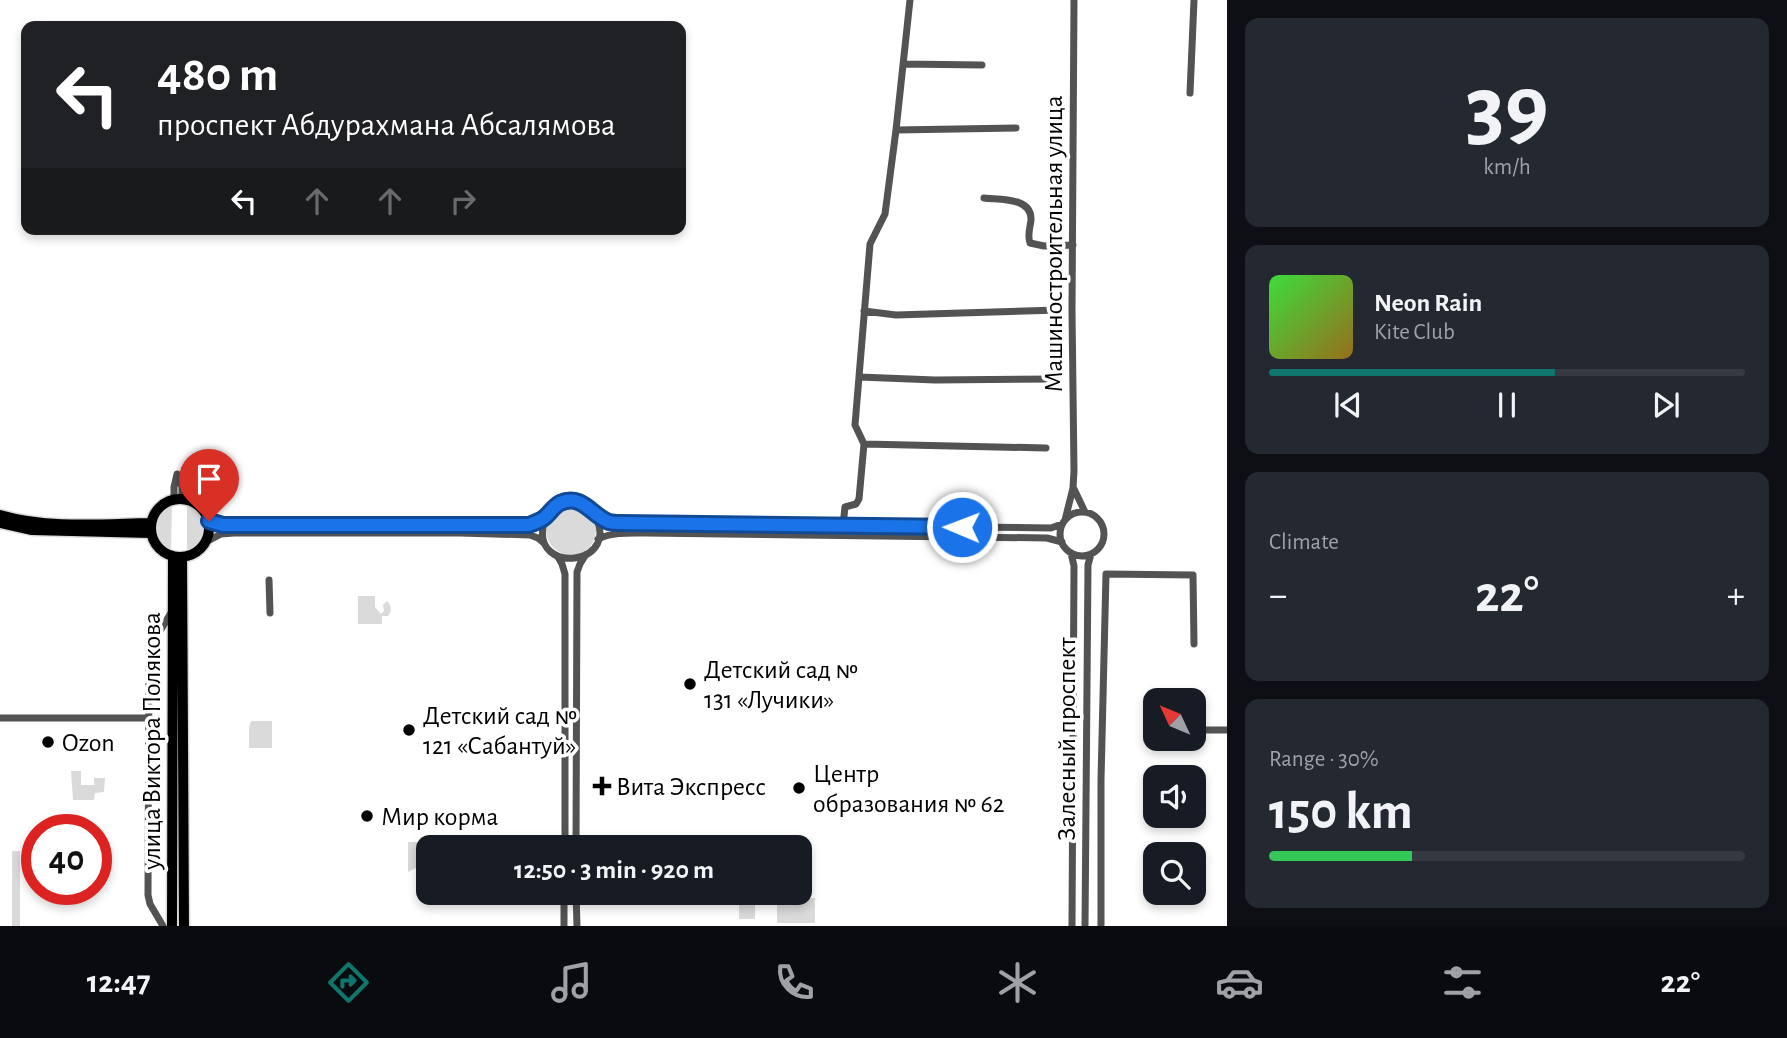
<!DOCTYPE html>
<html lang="en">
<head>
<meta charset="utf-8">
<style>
  body { margin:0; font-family:"Alegreya Sans",sans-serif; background:#242831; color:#f1f3f6; height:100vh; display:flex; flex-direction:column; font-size:26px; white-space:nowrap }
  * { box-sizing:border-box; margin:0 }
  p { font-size:23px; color:#9ea1a6 }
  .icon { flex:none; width:38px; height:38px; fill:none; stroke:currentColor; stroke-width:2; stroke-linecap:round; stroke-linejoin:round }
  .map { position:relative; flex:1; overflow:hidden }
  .panel { display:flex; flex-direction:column; gap:18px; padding:18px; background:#0d0f14; width:560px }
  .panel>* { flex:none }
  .hud { position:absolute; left:21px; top:21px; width:665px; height:214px; border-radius:14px; box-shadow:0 4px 10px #0003; background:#202124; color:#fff; overflow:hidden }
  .needle { width:46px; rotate:314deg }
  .tools { position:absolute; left:1143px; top:688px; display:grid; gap:14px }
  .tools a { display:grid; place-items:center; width:63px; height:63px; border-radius:14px; background:#171b24; box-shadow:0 4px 10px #0003; font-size:35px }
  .speed { position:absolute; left:21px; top:814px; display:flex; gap:14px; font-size:35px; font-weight:700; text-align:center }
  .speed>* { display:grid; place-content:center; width:91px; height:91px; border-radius:50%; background:#171b24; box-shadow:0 4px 10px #0003; line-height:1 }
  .speed .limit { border:10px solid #d22; background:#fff; color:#111 }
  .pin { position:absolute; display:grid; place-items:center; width:60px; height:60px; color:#fff; margin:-72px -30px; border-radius:50% 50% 50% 0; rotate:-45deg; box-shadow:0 0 7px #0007 }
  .pin .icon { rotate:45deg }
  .me { position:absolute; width:77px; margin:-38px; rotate:271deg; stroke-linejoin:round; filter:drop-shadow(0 0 5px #0008) }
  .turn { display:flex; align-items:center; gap:24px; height:147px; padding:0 21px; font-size:32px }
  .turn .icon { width:91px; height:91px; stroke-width:2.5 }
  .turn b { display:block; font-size:49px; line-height:60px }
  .lanes { display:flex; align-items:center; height:66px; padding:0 21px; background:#0003; justify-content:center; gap:35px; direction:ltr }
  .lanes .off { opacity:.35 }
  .big { font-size:52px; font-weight:700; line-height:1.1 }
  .panel .card { flex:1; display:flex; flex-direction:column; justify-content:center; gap:10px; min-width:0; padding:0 24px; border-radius:14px; background:#242831 }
  .panel .dial { align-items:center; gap:0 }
  .dial b { font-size:91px; line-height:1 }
  .song { display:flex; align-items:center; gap:21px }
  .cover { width:84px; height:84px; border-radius:10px; background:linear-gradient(135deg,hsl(120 70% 55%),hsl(40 70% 35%)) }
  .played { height:7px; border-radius:4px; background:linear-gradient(90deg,#0f766e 60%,#363941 60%) }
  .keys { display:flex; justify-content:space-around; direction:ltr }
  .heat { display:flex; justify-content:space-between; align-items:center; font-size:38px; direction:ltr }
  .charge { height:10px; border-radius:5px; background:linear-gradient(90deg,#34c759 30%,#363941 0) }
  .trip { position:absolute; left:416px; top:835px; width:396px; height:70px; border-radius:14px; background:#171b24; box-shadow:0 4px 10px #0003; font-weight:700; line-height:70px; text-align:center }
  .tabs { display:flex; height:112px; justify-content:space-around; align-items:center; background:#090b0e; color:#9ea1a6 }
  .tabs .icon { width:49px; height:49px }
  .tabs .active { color:#0f766e }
  .tabs b { font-size:32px; color:#f1f3f6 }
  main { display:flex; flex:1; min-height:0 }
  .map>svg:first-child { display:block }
</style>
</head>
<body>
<main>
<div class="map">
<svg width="1227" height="926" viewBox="0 0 1227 926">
  <rect width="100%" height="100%" fill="#fff"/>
  <path fill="#dadada" d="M187 502C209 515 215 543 187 551Z
    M172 504 171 552C149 539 150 515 172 504Z
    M546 530a25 25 0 1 1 50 0a25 25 0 1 1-50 0Z
    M177 562H179L178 926H177Z
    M358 596H375V607L381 614 384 611 383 605 387 601C392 606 392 611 388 616H382V624H358Z
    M251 721H272V748H249V728Z
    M71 771H81V785H94V778H105L104 792 95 793 94 800H73Z
    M408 842H420V866L408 872Z
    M12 851H20V926H12Z
    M739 893H755V919H739Z
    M777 898H815V923H777Z"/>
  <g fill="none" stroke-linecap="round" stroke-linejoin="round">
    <defs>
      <path id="major" d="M151 528a29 29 0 1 1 58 0a29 29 0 1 1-58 0Z
        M0 515C48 529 101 524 150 523
        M0 523 32 530 150 533
        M182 557 184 926
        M172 926 173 556"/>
    </defs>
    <use href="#major" stroke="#dbdbdb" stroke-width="13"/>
    <path stroke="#535353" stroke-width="7" d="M903 64 982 65
      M1190 93 1194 0
      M896 130 1016 128
      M984 198C1000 200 1032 197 1031 220 1030 229 1027 235 1030 243L1044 246 1073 245
      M864 311 896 315 1059 310
      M859 377 935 380 1055 379
      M864 444 1046 448
      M178 475 182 487V498
      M1074 489 1085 512
      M174 499V487L177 474
      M592 511C628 565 529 578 544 522 546 515 550 509 556 505 581 490 590 516 610 522 613 523 617 523 621 523L1051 528 1062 524
      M1060 534a22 22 0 1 1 44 0a22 22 0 1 1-44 0Z
      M1065 520 1073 488 1074 471 1072 311 1074 0
      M209 521 215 523 234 525H529L545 517
      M843 525 845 507 856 504 859 499 864 444 855 425 870 244 885 214 896 130 910 0
      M598 539C613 532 629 533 645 533L1047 538 1062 542
      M206 542 221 534 234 533H460L530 535 538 538 544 543
      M1071 553 1074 566 1072 926
      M558 557 562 564 565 574V847
      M269 580 270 613
      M0 718H149
      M1194 730H1227
      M576 847 577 572 580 564 585 556
      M576 892 577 926
      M163 926 150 904 148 895 149 659 153 643 172 611
      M564 926V892
      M1085 926 1088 565 1091 554
      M1101 926V780L1106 574 1193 575 1194 644"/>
    <use href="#major" stroke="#000" stroke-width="10"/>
  </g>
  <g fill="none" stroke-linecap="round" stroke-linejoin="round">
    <defs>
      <path id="route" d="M209 521 223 525H529C534 523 540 521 544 518 550 513 553 507 560 503 582 493 592 516 609 522 613 523 617 523 621 523L962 527"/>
    </defs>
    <use href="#route" stroke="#114b97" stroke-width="18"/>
    <use href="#route" stroke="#1a73e8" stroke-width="12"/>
  </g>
  <g fill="#000" stroke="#fff" stroke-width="2.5">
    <circle cx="690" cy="684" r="7"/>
    <circle cx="409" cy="730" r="7"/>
    <circle cx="48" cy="742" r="7"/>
    <path d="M598.5 775.5h7v7h7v7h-7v7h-7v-7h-7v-7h7z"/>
    <circle cx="799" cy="788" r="7"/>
    <circle cx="367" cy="816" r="7"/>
  </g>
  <g text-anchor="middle" stroke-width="7" stroke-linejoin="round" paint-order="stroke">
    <g font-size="26" fill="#000" stroke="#fff">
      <text transform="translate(1053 244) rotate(-90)" y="9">Машиностроительная улица</text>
      <text transform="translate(1066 739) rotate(-90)" y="9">Залесный проспект</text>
      <text transform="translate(151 741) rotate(-90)" y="9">улица Виктора Полякова</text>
    </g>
    <g font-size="26" fill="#000" stroke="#fff" text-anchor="start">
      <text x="704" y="678">Детский сад №<tspan x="704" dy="30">131 «Лучики»</tspan></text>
      <text x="423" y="724">Детский сад №<tspan x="423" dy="30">121 «Сабантуй»</tspan></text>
      <text x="62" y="751">Ozon</text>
      <text x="813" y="782">Центр<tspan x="813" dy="30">образования № 62</tspan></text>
      <text x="616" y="795">Вита Экспресс</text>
      <text x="381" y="825">Мир корма</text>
    </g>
  </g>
</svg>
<div class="tools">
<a><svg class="needle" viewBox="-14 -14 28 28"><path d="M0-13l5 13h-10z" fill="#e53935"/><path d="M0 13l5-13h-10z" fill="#9ea1a6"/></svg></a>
<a><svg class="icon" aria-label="sound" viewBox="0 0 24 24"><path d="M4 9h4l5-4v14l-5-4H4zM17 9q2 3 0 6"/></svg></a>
<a><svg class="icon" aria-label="search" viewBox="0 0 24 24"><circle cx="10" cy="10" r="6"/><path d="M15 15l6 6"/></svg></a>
</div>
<div class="speed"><div class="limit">40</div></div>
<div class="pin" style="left:209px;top:521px;background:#d93025"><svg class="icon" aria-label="arrive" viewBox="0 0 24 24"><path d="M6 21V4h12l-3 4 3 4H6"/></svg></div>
<svg class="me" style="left:962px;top:527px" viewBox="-20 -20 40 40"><circle r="17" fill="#1a73e8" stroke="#fff" stroke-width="3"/><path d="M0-11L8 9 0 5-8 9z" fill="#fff"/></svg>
<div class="trip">12:50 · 3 min · 920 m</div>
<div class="hud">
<div class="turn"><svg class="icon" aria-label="left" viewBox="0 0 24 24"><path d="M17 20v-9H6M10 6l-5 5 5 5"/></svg><div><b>480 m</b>проспект Абдурахмана Абсалямова</div></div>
<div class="lanes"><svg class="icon" aria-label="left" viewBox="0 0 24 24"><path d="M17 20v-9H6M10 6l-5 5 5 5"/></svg><svg class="icon off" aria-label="ahead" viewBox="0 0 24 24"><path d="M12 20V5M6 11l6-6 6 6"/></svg><svg class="icon off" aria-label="ahead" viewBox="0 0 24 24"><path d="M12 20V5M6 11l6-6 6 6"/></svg><svg class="icon off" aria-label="right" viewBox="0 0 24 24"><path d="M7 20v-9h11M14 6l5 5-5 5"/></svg></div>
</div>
</div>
<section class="panel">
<div class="card dial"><b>39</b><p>km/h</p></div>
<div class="card">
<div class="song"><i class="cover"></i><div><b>Neon Rain</b><p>Kite Club</p></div></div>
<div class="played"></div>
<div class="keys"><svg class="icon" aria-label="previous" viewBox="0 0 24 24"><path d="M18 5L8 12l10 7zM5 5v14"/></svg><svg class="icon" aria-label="pause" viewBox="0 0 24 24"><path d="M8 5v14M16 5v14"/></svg><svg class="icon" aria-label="next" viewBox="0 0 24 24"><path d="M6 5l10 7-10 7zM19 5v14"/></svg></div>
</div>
<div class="card"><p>Climate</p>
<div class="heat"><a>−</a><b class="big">22°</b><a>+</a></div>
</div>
<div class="card"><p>Range · 30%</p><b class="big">150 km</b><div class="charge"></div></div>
</section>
</main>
<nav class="tabs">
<b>12:47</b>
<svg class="icon active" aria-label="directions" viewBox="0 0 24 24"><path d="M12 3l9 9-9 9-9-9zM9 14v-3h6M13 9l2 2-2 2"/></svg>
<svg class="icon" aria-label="music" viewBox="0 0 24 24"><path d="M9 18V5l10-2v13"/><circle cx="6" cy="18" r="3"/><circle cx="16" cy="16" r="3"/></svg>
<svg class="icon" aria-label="phone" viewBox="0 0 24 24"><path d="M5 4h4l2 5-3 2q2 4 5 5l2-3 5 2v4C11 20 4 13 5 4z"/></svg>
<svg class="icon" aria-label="climate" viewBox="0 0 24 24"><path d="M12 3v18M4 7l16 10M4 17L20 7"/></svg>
<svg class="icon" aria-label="car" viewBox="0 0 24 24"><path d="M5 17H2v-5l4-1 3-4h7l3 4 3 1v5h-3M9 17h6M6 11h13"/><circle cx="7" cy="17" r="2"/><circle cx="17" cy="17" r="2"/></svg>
<svg class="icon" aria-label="filters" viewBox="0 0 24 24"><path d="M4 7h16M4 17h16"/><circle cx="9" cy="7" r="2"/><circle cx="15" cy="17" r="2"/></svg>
<b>22°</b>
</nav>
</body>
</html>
